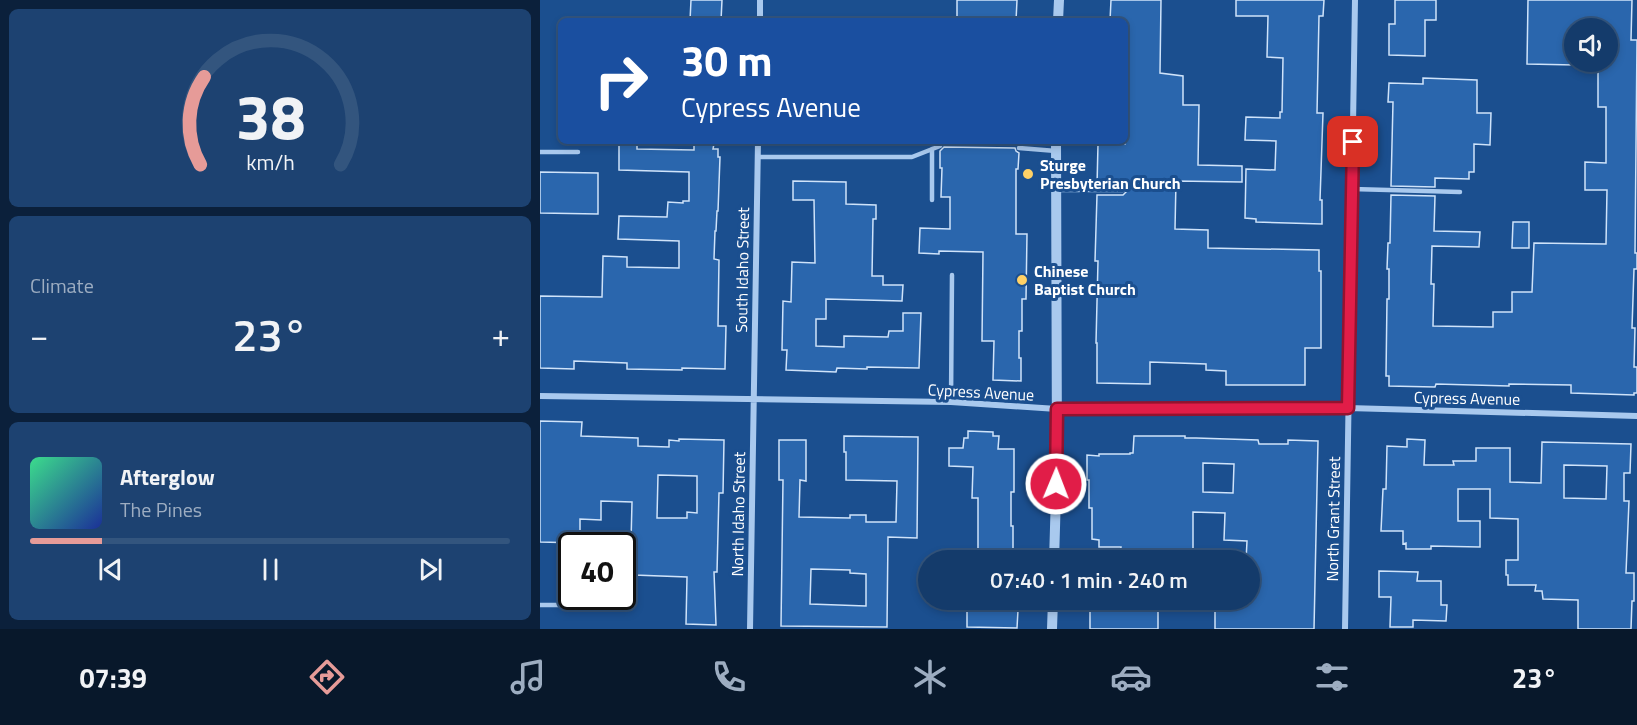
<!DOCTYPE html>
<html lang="en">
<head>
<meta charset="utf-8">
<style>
  body { margin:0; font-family:"Titillium Web",sans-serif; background:#1d4271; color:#f1f3f6; height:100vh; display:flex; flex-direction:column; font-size:22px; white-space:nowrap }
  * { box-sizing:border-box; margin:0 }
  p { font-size:20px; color:#9dadc1 }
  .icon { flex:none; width:33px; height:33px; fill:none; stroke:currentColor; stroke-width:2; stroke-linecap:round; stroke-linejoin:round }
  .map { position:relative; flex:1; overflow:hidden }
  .drawer { display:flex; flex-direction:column; gap:9px; padding:9px; background:#0b203b; width:540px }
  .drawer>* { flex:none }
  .guide { position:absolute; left:18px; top:18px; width:570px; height:126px; border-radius:9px; box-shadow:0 3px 9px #0003,0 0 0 2px #33557e; background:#1a4fa0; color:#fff; overflow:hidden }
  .buttons { position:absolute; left:1024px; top:18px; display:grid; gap:12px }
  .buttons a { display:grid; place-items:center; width:54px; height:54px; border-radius:50%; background:#143b6b; box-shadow:0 3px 9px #0003,0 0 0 2px #33557e; font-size:30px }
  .speed { position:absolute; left:18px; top:532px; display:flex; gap:12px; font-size:30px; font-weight:700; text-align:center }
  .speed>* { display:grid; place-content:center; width:78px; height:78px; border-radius:50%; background:#143b6b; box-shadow:0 3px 9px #0003,0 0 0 2px #33557e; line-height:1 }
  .speed .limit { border:3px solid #111; border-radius:9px; background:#fff; color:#111 }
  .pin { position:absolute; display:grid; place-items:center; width:51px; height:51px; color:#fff; margin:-26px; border-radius:12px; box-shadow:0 3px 9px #0006 }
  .me { position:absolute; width:66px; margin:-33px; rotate:1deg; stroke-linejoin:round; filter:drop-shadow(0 0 4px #0008) }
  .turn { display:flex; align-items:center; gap:21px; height:126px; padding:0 24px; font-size:27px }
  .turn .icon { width:78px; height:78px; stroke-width:2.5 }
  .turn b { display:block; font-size:42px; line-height:51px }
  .big { font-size:45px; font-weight:600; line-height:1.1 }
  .drawer .tile { flex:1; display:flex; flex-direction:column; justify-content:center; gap:9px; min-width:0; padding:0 21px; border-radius:9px; background:#1d4271 }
  .drawer .dial { align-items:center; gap:0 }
  .dial svg { height:156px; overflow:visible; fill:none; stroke:#33557e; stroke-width:7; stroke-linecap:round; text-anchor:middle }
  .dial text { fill:#f1f3f6; stroke:none }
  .song { display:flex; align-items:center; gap:18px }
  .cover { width:72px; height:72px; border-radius:9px; background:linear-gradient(135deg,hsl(150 70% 55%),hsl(230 70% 35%)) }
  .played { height:6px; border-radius:3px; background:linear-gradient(90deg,#e69b98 15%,#33557e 15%) }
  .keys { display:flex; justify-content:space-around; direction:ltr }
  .heat { display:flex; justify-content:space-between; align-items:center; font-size:33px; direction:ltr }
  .trip { position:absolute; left:378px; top:550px; width:342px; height:60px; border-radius:30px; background:#143b6b; box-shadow:0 3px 9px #0003,0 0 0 2px #33557e; font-weight:600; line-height:60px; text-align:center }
  .tab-bar { display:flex; height:96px; justify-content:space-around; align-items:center; background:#08182b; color:#9dadc1 }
  .tab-bar .icon { width:42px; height:42px }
  .tab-bar .active { color:#e69b98 }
  .tab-bar b { font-size:27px; color:#f1f3f6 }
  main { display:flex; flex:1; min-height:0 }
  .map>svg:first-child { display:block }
</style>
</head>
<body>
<main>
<section class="drawer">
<div class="tile dial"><svg viewBox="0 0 100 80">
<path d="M14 69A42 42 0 1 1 86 69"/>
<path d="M14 69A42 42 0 0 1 16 24" stroke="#e69b98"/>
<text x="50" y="56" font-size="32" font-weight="700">38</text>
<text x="50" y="72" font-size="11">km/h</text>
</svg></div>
<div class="tile"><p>Climate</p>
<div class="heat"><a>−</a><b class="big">23°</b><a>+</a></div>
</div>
<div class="tile">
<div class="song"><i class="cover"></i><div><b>Afterglow</b><p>The Pines</p></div></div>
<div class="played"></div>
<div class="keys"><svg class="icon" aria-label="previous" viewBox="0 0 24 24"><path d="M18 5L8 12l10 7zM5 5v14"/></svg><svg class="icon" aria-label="pause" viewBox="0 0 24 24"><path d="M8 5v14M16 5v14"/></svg><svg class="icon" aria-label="next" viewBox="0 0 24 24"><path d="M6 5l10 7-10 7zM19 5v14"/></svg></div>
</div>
</section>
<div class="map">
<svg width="1097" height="629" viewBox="0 0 1097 629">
  <rect width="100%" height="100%" fill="#1b4f8f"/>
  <path fill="#2a66ad" stroke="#cfe3fa" stroke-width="1.5" fill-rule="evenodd" d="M151 0H182L181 21H150Z
    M417 0H477L476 21H417Z
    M571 0H621L620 73 643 76V105H659L658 165 702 166V182L636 181 635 229 668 230V248L779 250V271H781V348H765V385H686V371L666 370V364L610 362V384L557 383V343H556L558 261H555L557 195H583L587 191V187L584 186H557L558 144H585V21H570Z
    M696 0H784L783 16H779L777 113H783L780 200H782V224L716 222V219L705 218 706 169 735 170 736 141 705 140 706 117 740 118V112H742L743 58 727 57 728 16H696Z
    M855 0H896V20H885V56L849 55V24H855Z
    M988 0H1092L1091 40H1097L1095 253H1097V269H1094L1092 328H1095L1094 367H1097V393H1094V395L1031 393V385L969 384V386L896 384 895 387 849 386V376H846L847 299H849V269H847L848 243H850L851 195 895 196 894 231 940 232 939 247 892 246 891 284H894L893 326 953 327V312H972V292H992L994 243 1066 244 1067 190H1045V162L1066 163V107H1058V62H1068V27L1035 26V65L987 64Z
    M883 78 937 80V113H951L950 145 934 144V172H929V179L895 178V187L851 186 853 102H848L849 83 883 84Z
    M79 141H97V149L154 150V144H174L173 149H178V157H180L178 211H177L176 231H175L174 259 179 260 178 326H186L185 369 142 368V370L87 369V363L34 361V369L0 368V296L62 297 63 256 87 257V267L139 268V241L78 239 79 216 127 217 128 202 143 203V201H149V172L79 170Z
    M404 147 475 148 476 151 479 153 478 169H476V234H487L486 299H482V331H479V358H481V381L453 380 454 341H442L443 252 399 251V254L379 253 380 228 410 229V197H401L402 168H400V151Z
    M0 172 58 173V214L0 213Z
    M253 181 306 182V204L336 205V219H333L332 276H343V285H363L362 301 286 299V319H276V346L304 347V336L348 337 349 331H363V313H381L379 368 327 367V369L297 368 296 372 246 370 247 350H242L243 301 251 302 252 262 275 263 274 200H253Z
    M973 222H989V248H972Z
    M0 421 42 422 41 436 98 438V446L129 447V440L139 441V439L184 440 183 493H179L177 572H174L176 625 146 624 147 577 94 575 95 542H91L92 502 61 501V520L40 519V543L0 542ZM118 475 157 476V513L147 512V518H117Z
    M428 431 453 432V436H459L458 449H474V492H471V526H473V561H438V498H432L433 467 409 466V448H423L424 438H428Z
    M304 436 378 437 377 538 348 537 347 627 241 626 243 480H239V440H266V481L260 480 259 517 310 518V515H326V522H356L357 481 306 480V452H304ZM271 569 310 570V573L326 574V606L270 604Z
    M594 436H645V438H656L718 440 719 444H748V440L778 441 774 629H675V605L689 606V600H710V561H706L707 541 684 540 685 513 653 512V551L596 550V561H580L581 547H559V540L552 539V508H549V480H547V455L559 456V454H590V453H593ZM663 463 694 464 693 493 663 492Z
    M867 439 885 440 884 465H914L913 461H936V448H970V482L1001 483 1002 442 1091 444 1090 473H1084V501H1089L1086 573H1094V601H1092L1091 629H1038V600L1003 599 1002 591H995L996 585H968V575H966V560H978V519L950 518V489H918V521H940V547L891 546V549H866V543L863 544V531H841L843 489H846L847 446 867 447ZM1024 465 1067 466 1066 499 1024 498Z
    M839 571 878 572 877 581H901V605H907L906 621 873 620V627H850L851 597H839Z
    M550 603 618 604V629H550Z
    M427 605 473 606V609L478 610 477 628 427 627Z"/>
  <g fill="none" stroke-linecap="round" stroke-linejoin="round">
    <path stroke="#a9c9ee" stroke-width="4.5" d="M479 148 516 151
      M392 149V200
      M0 152H38
      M218 157H372L400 146
      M812 189 920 192
      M516 190H583
      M411 402 412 275
      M0 605H22L20 574"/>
    <path stroke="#a9c9ee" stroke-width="6" d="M220 21V0
      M0 396 411 402 517 409 808 408 1097 416
      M210 629 218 141
      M805 629 815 0"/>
    <path stroke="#a9c9ee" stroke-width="10" d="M518 21 519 0
      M514 561 517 461 516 141
      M512 629 513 600"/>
  </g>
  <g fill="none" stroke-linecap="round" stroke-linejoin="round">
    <defs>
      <path id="route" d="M516 484 517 409 808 408 813 142"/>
    </defs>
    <use href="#route" stroke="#92132f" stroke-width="15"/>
    <use href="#route" stroke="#e11d48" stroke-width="10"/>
  </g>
  <g fill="#ffd166" stroke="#1b4f8f" stroke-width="2">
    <circle cx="488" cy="174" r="6"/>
    <circle cx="482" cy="280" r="6"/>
  </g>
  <g text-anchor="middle" stroke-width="6" stroke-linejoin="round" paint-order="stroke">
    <g font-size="16" font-weight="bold" fill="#fff" stroke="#1b4f8f" text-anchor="start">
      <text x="500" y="171">Sturge<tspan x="500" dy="18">Presbyterian Church</tspan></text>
      <text x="494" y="277">Chinese<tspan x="494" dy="18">Baptist Church</tspan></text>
    </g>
    <g font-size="16" fill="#fff" stroke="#1b4f8f">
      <text transform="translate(202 270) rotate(-89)" y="6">South Idaho Street</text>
      <text transform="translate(441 392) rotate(3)" y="6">Cypress Avenue</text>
      <text transform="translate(927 398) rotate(1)" y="6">Cypress Avenue</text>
      <text transform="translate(198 514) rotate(-89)" y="6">North Idaho Street</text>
      <text transform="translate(793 519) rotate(-89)" y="6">North Grant Street</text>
    </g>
  </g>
</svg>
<div class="buttons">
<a><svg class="icon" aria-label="sound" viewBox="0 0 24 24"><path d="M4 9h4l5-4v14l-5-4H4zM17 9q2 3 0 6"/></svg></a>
</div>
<div class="speed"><div class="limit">40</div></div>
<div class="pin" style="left:813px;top:142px;background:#d93025"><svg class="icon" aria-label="arrive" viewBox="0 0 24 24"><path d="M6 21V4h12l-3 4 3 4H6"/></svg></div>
<svg class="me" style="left:516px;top:484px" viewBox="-20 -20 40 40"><circle r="17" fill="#e11d48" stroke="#fff" stroke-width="3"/><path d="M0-11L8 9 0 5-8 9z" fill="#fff"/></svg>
<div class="trip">07:40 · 1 min · 240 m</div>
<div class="guide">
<div class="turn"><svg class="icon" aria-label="right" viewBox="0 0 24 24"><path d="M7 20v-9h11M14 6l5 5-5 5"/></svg><div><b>30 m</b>Cypress Avenue</div></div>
</div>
</div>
</main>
<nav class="tab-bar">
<b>07:39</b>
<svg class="icon active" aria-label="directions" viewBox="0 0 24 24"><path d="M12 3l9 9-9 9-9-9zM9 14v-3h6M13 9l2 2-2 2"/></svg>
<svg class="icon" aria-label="music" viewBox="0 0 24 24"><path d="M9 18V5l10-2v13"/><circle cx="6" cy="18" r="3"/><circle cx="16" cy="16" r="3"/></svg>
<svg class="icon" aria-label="phone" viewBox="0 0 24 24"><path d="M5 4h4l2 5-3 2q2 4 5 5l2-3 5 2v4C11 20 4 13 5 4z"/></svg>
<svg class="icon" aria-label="climate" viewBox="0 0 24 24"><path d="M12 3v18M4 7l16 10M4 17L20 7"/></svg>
<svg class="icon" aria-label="car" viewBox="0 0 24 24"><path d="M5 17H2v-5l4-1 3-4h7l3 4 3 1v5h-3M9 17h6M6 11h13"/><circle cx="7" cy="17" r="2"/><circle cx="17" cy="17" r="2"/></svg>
<svg class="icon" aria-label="filters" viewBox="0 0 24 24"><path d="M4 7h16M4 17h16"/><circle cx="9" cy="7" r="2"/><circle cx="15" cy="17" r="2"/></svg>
<b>23°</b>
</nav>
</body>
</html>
